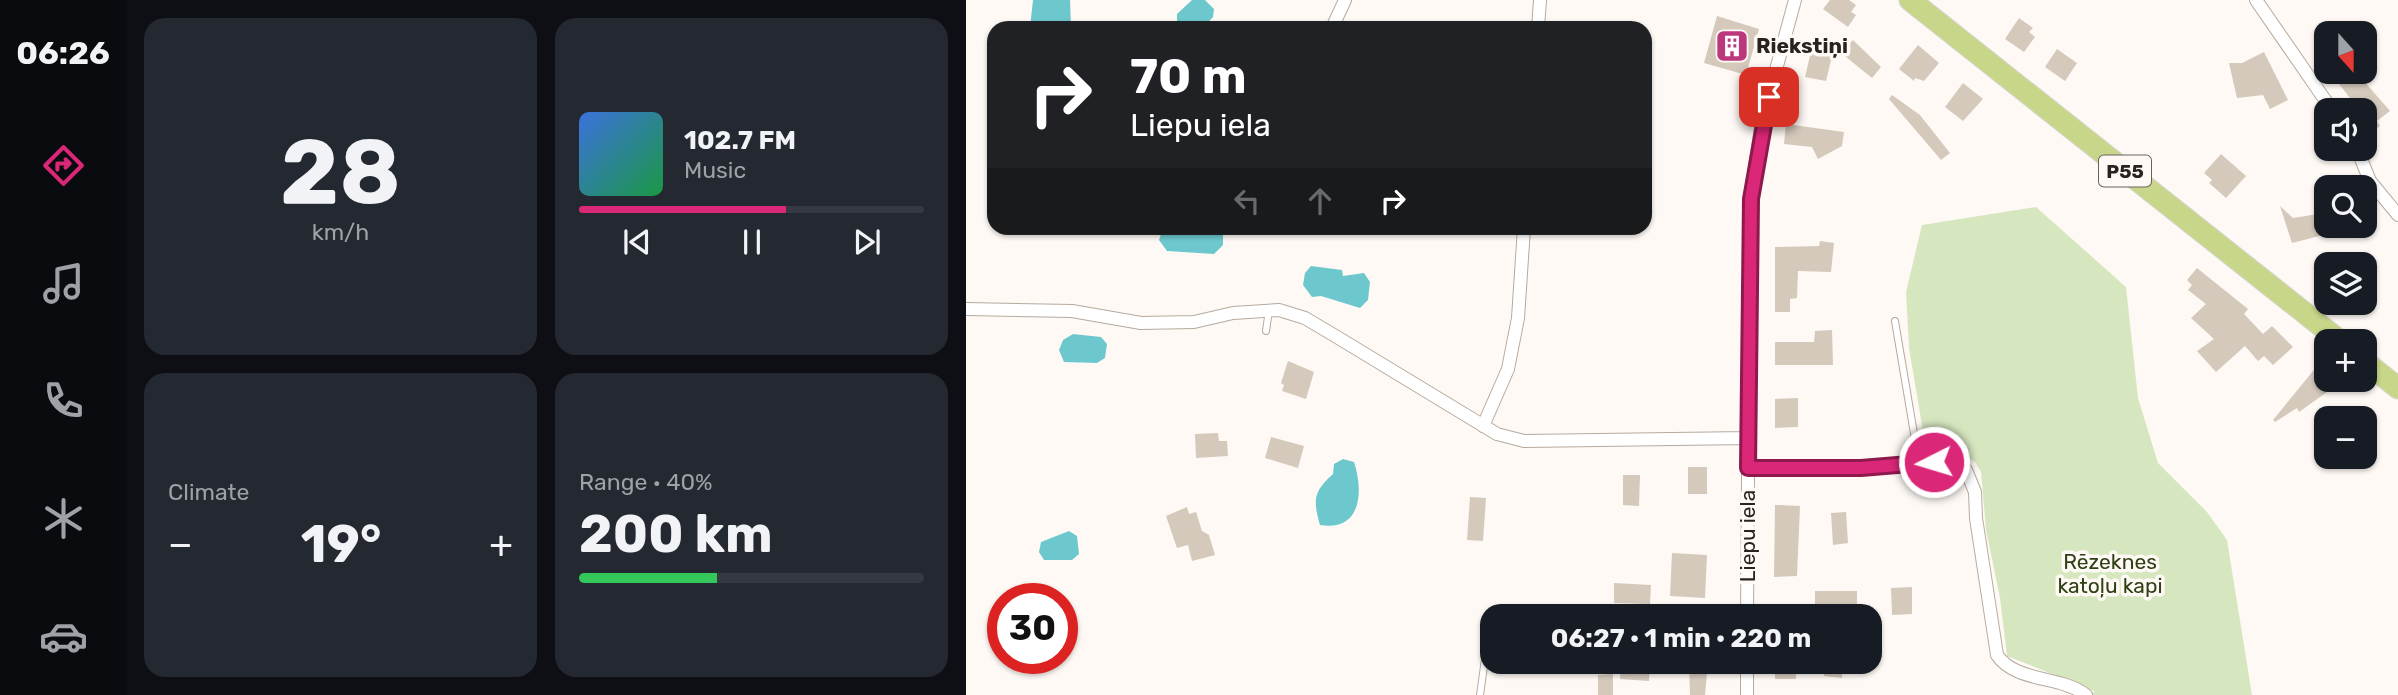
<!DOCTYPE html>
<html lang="en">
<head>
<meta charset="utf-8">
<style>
  body { margin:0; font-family:Rubik,sans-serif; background:#242831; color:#f1f3f6; height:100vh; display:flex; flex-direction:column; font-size:26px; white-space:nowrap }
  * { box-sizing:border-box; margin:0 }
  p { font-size:23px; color:#9ea1a6 }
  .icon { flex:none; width:38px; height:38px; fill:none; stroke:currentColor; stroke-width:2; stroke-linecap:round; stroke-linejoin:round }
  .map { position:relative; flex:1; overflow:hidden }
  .side { display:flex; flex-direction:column; gap:18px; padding:18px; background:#0d0f14; width:840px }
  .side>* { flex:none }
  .banner { position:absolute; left:21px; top:21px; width:665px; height:214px; border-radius:21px; box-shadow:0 2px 5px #0004; background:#202124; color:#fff; overflow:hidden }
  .needle { width:46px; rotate:159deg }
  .controls { position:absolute; left:1348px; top:21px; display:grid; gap:14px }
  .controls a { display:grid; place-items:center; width:63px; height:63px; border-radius:14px; background:#171b24; box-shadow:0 2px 5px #0004; font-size:35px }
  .speed { position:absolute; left:21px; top:583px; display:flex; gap:14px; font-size:35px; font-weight:700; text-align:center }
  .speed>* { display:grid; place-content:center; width:91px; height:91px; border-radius:50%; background:#171b24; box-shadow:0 2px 5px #0004; line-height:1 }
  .speed .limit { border:10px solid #d22; background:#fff; color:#111 }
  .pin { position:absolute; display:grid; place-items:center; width:60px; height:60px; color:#fff; margin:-30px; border-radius:14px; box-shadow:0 4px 10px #0006 }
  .me { position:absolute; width:77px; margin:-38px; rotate:265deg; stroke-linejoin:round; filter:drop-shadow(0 0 5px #0008) }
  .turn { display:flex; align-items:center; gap:24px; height:147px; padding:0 28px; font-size:32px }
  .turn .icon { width:91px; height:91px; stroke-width:2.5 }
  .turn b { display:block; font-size:49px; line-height:60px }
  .lanes { display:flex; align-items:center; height:66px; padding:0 28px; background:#0003; justify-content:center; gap:35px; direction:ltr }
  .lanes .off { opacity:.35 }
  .big { font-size:52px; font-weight:700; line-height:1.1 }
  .side .tile { flex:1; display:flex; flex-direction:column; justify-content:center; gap:10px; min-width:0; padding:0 24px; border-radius:21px; background:#242831 }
  .side .dial { align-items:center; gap:0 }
  .dial b { font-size:91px; line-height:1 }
  .song { display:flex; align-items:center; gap:21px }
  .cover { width:84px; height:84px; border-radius:10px; background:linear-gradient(135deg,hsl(220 70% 55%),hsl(140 70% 35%)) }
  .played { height:7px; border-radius:4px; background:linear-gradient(90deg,#db2777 60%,#363941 60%) }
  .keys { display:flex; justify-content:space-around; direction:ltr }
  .heat { display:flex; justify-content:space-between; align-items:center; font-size:38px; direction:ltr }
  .charge { height:10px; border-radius:5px; background:linear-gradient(90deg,#34c759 40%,#363941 0) }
  .side .tiles { flex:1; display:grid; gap:18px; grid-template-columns:repeat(2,1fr) }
  .trip { position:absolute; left:514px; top:604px; width:402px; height:70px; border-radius:21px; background:#171b24; box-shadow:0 2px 5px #0004; font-weight:700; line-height:70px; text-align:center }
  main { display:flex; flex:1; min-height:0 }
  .dock { display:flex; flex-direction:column; width:126px; justify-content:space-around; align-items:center; background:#090b0e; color:#9ea1a6 }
  .dock .icon { width:49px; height:49px }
  .dock .on { color:#db2777 }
  .dock b { font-size:32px; color:#f1f3f6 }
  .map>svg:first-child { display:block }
</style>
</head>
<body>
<main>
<nav class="dock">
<b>06:26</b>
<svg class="icon on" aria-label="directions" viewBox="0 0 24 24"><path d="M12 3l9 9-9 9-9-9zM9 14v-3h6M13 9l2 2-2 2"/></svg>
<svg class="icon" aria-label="music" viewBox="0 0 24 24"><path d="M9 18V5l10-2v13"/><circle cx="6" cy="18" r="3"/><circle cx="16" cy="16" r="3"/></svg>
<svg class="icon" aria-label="phone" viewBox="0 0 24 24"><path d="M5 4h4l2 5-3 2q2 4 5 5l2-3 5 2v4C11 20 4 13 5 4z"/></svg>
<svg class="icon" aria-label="climate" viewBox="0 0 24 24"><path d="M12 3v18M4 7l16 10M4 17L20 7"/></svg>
<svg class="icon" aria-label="car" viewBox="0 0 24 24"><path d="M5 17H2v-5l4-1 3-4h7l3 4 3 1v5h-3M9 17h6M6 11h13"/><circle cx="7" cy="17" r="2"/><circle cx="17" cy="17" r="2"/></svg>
</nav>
<section class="side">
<div class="tiles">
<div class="tile dial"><b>28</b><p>km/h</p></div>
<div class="tile">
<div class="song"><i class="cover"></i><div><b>102.7 FM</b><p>Music</p></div></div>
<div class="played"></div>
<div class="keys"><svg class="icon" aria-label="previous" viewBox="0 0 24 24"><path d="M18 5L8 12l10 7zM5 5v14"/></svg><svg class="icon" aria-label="pause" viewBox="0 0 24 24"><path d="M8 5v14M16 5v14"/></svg><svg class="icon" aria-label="next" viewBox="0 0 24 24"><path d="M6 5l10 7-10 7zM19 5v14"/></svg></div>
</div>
<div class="tile"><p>Climate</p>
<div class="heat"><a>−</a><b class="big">19°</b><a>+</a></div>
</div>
<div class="tile"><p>Range · 40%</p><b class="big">200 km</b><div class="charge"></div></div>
</div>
</section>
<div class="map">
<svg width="1432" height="695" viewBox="0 0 1432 695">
  <rect width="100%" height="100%" fill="#fef9f4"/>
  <path fill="#d6e7c0" d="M1070 207 1160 287 1172 398 1192 463 1241 512 1261 540 1286 695H1127L1128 691 1041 656 1034 598 1020 530 1015 472 1009 462 997 455H961L943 348 940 292 956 225Z"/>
  <path fill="#6dc8ce" d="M67 0H104L105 28H64Z
    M226 0H239L248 9 247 17 237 28H214L211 24V14Z
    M197 228H257V245L248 254 201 251 193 240Z
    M345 266 376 270 377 276 398 273 404 282 402 300 394 308 355 296 346 297 337 285 339 273Z
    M107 334 135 337 141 344 139 358 131 363 98 362 93 350 97 340Z
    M377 459 388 462C398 492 395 532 354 525 347 500 347 492 367 474L368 464Z
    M103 531 111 536 113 554 106 560H78L73 552 75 542Z"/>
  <path fill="#d5c9bc" d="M864 0H883L890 5 885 12 890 15 882 27 857 9Z
    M751 16 793 29 780 75 738 63Z
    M1053 18 1067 28 1063 32 1069 37 1058 52 1039 39Z
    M887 40 915 67 906 78 875 53Z
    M952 45 973 63 958 81 949 78 948 81 933 69Z
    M846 47 867 52 860 81 839 77Z
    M1091 49 1111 63 1099 81 1079 67Z
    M1298 52 1322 100 1304 109 1297 95 1271 98 1263 63H1276Z
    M1364 72H1390L1424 111 1411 121 1414 126 1398 138V110H1393Z
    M997 83 1017 99 997 121 979 107Z
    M926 95 954 115 984 153 975 160 923 99Z
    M820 124 878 132 876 146 852 159 846 147 818 144Z
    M1255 154 1280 176 1260 198 1243 183 1246 180 1238 173Z
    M1314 206 1327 218 1352 214 1357 235 1326 243Z
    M854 241 868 243 865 272 832 271 831 298 824 299V312H809V247L853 246Z
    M1231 268 1282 309 1278 314 1297 334 1306 326 1327 347 1307 365 1298 356 1292 361 1279 346 1250 372 1231 351 1248 339 1225 318 1240 304 1222 290 1226 285 1221 280Z
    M866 330 867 365H809V342H848L849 331Z
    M322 361 348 372 340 399 316 391 318 385 315 383Z
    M1352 365 1360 371V380H1372L1361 392 1333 412 1331 408 1309 422 1307 420Z
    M832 398V427L809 428V399Z
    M252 433 253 441H261L262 456 230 458 229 434Z
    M305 437 338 446 332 468 299 458Z
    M722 467H741V494H722Z
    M657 475H674L673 506 657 505Z
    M504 497 520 498 517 541 501 540Z
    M809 505 834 506 831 576 808 577Z
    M221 507 223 514 230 512 236 531 243 535 249 555 226 561 222 545 211 548 200 516Z
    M880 512 882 543 867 545 865 513Z
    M706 553 741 555 739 598 704 596Z
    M648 583 685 585 684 604 648 603Z
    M946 587V614L926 615 925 588Z
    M849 591H891V607H873V616H849Z
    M655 662H684L683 681 654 679Z
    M723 662H742L739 695H724Z
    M809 662H830V679H809Z
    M858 662H876V678L858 676Z
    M647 674V695H632V675Z"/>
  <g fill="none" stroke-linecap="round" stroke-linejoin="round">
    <defs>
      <path id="lane" d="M929 321 953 463
        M300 331 303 310
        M514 695 519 659 527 658"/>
      <path id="street" d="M1290 0 1366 110
        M366 28 379 0
        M572 28 574 0
        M1391 149 1404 181 1432 215
        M0 309 106 311 175 323 228 322 267 313 313 310 339 318 371 337 531 434 558 441 782 438
        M517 426 542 369 552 318 558 228
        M782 468H895L982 461 1000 470 1009 492 1010 518 1031 655C1050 683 1094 675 1120 695
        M781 616 784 199 796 121 829 0
        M781 695V662"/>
      <path id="primary" d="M944 0 1374 341
        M1398 361 1432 388"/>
    </defs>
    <use href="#lane" stroke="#b6aa9e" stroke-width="8"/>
    <use href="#street" stroke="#b6aa9e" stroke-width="14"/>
    <use href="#primary" stroke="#d8d7d6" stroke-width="23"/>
    <use href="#lane" stroke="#fff" stroke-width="6"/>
    <use href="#street" stroke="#fff" stroke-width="12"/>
    <use href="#primary" stroke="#c7d689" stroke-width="21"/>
  </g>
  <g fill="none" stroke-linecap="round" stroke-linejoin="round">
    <defs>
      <path id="route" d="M803 97 785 199 782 468H895L968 462"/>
    </defs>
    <use href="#route" stroke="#8e194d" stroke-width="18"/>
    <use href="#route" stroke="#db2777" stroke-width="12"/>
  </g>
  <defs>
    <symbol id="building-square" viewBox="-11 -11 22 22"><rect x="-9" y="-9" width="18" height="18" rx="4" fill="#bc387c" stroke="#fef9f4"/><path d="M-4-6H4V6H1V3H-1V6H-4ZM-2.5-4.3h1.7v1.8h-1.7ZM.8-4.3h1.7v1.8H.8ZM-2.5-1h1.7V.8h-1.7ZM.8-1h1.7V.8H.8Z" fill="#fff"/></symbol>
  </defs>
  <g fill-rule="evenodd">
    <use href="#building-square" x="747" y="27" width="38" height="38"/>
  </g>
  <g text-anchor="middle" stroke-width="7" stroke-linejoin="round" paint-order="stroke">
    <rect fill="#fef9f4" stroke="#68635e" stroke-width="2" x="1133" y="155.5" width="52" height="31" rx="5"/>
    <g font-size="19" font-weight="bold" fill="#27231e">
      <text x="1159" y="178">P55</text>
    </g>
    <g font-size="21" font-weight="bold" fill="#27231e" stroke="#fef9f4" text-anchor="start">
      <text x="790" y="53">Riekstiņi</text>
    </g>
    <g font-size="21" fill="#27231e" stroke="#fef9f4">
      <text transform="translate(782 536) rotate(-90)" y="7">Liepu iela</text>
    </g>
    <g font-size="21" fill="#2f4014" stroke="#fef9f4">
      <text x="1144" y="569">Rēzeknes<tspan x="1144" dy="24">katoļu kapi</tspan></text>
    </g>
  </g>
</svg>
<div class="controls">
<a><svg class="needle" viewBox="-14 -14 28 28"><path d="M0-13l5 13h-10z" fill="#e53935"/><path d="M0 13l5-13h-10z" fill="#9ea1a6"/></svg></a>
<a><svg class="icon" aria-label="sound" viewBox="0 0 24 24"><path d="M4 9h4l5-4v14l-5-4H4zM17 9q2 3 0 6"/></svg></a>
<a><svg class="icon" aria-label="search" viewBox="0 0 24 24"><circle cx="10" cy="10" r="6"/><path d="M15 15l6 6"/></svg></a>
<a><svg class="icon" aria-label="layers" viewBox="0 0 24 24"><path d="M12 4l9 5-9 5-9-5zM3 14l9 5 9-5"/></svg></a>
<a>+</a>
<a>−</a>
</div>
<div class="speed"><div class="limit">30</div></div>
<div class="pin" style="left:803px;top:97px;background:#d93025"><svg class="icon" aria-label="arrive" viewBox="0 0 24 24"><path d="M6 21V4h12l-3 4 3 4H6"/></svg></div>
<svg class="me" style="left:968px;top:462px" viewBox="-20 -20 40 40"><circle r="17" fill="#db2777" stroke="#fff" stroke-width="3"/><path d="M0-11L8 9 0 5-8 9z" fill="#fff"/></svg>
<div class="trip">06:27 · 1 min · 220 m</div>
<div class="banner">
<div class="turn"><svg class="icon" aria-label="right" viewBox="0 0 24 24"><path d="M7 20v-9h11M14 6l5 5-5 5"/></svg><div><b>70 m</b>Liepu iela</div></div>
<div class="lanes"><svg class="icon off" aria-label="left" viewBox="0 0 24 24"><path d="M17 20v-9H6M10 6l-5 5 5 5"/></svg><svg class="icon off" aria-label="ahead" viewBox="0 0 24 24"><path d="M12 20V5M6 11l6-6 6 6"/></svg><svg class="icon" aria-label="right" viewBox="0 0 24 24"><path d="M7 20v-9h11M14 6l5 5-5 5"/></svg></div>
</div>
</div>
</main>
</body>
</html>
